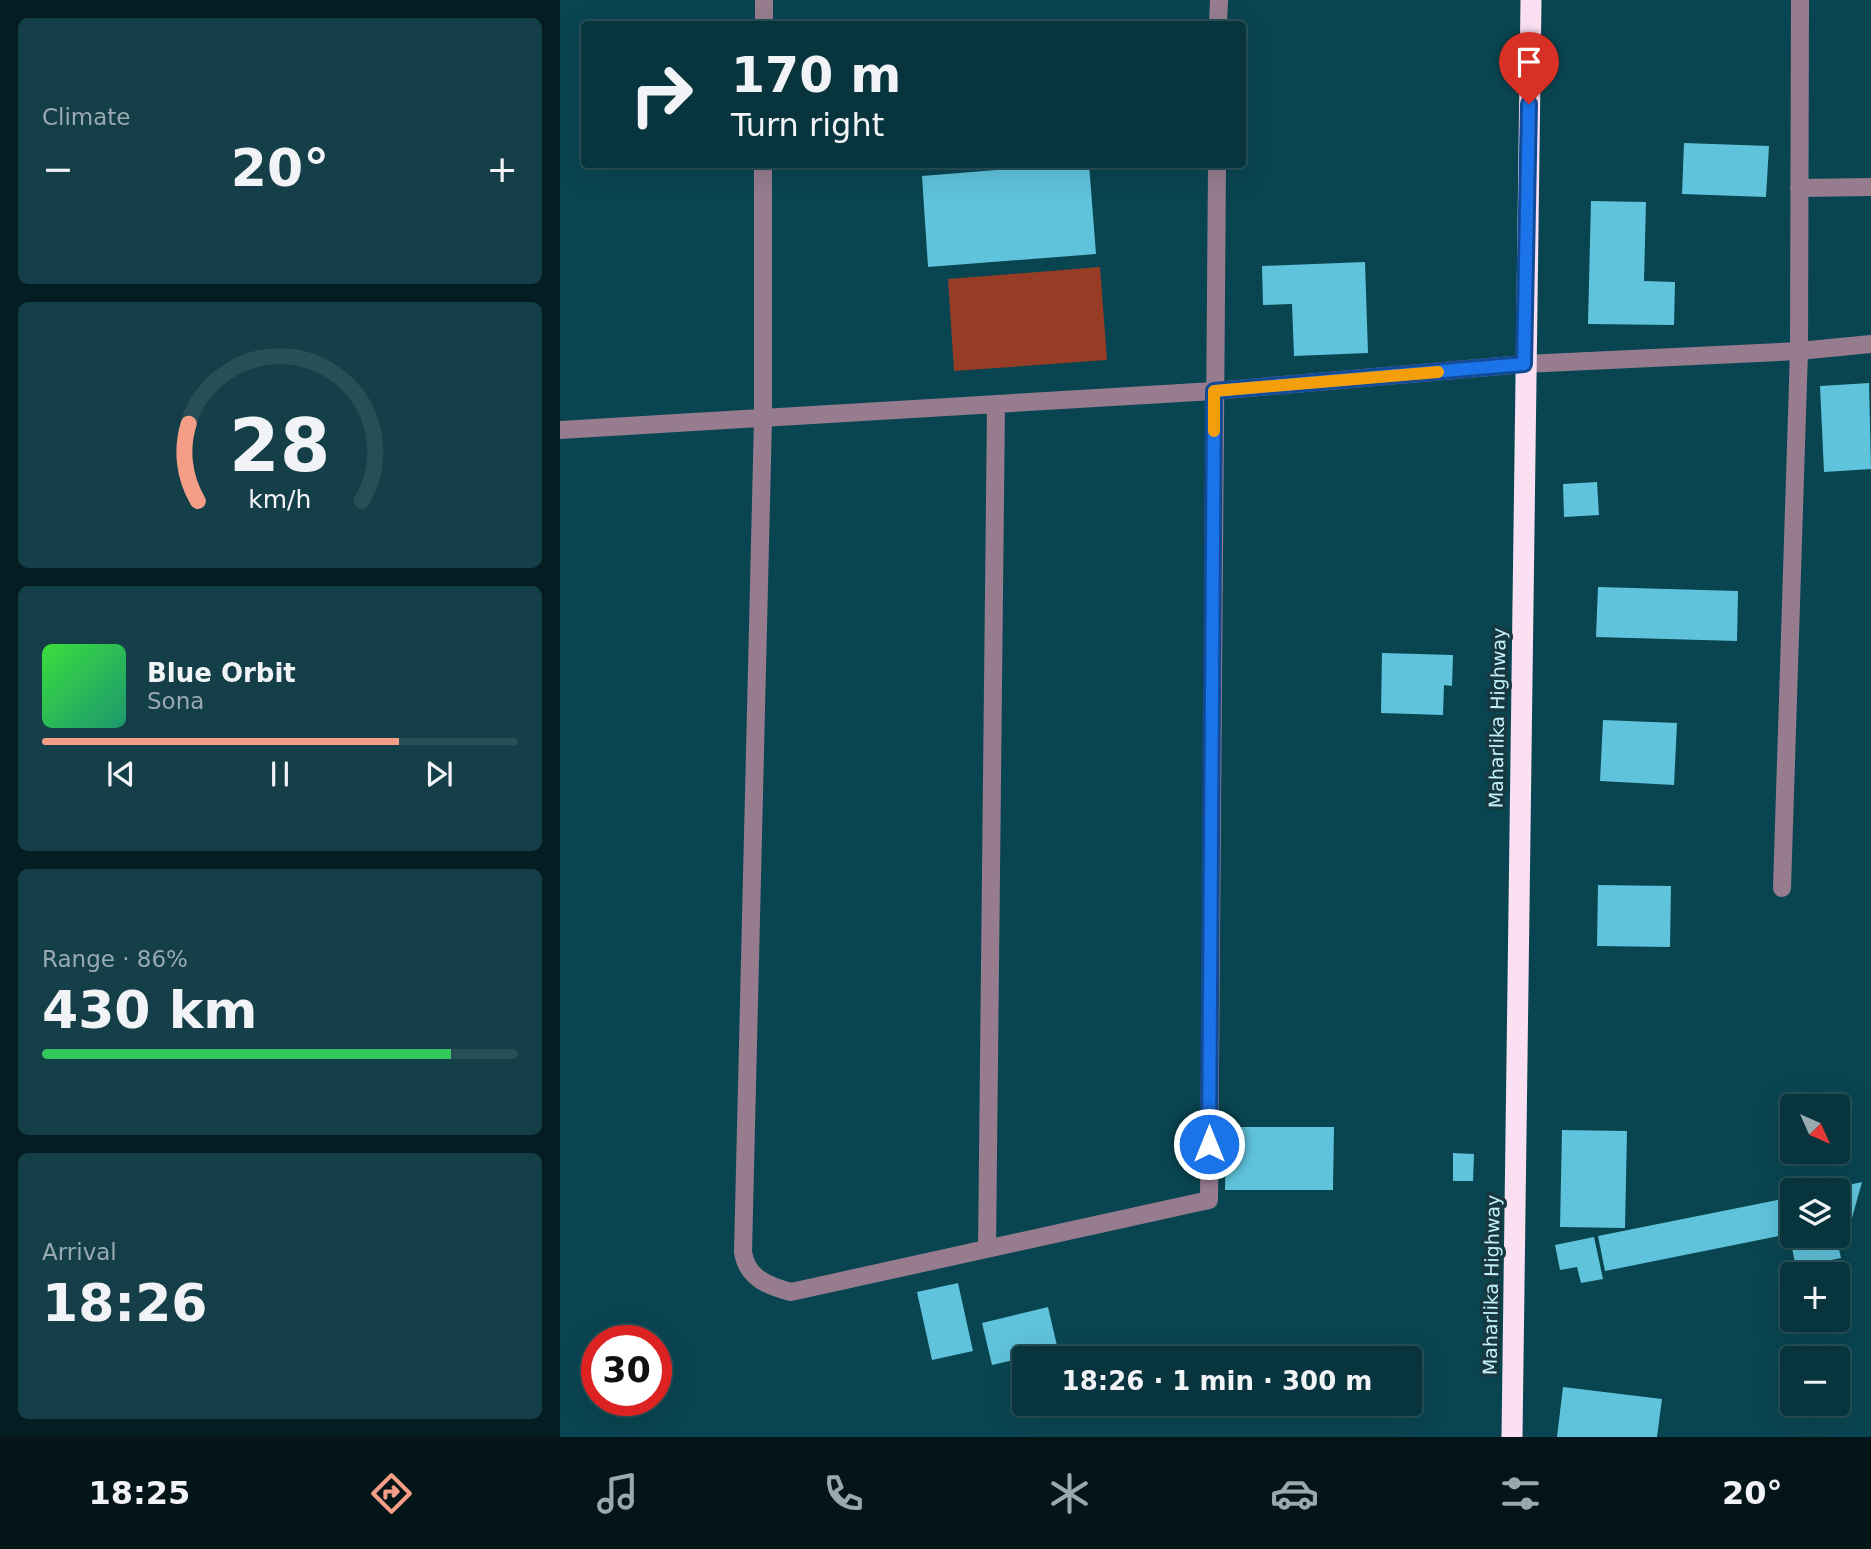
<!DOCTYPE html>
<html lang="en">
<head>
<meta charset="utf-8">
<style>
  body { margin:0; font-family:"DejaVu Sans",sans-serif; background:#153f48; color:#f1f3f6; height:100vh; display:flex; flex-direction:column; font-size:26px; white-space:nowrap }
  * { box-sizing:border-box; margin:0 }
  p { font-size:23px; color:#98aab0 }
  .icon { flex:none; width:38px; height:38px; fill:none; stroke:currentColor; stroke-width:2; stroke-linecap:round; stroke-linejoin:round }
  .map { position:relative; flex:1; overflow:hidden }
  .side { display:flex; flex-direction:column; gap:18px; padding:18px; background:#041d22; width:560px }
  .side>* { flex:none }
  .banner { position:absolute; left:21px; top:21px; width:665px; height:147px; border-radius:7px; box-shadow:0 7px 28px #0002,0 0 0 2px #284f57; background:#07343d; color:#f1f3f6; overflow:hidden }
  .needle { width:46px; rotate:135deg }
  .controls { position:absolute; left:1220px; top:1094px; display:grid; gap:14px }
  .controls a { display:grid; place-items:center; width:70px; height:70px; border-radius:7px; background:#07343d; box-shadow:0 7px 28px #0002,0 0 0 2px #284f57; font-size:35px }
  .speed { position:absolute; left:21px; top:1325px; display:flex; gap:14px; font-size:35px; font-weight:700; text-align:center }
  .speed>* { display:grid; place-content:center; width:91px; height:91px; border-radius:50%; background:#07343d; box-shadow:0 7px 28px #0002,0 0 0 2px #284f57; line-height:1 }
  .speed .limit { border:10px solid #d22; background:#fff; color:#111 }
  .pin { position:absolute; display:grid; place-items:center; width:60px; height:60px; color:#fff; margin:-72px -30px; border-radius:50% 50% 50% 0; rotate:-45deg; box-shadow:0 0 7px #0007 }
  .pin .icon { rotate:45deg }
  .me { position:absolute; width:77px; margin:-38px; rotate:0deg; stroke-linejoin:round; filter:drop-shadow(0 0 5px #0008) }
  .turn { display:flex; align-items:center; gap:24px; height:147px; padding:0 35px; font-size:32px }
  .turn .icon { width:91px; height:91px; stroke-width:2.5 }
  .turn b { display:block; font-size:49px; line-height:60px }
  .big { font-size:52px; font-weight:800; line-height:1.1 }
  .side .card { flex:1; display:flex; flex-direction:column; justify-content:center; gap:10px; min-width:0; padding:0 24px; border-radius:10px; background:#153f48 }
  .side .dial { align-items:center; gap:0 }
  .dial svg { height:182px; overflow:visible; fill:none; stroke:#284f57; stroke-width:7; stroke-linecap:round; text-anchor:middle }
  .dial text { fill:#f1f3f6; stroke:none }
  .song { display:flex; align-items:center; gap:21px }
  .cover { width:84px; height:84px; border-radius:10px; background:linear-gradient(135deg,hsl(120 70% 55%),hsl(160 70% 35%)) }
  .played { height:7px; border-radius:4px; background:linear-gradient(90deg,#f49e87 75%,#284f57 75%) }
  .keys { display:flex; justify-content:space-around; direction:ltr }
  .heat { display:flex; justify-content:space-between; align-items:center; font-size:38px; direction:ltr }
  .charge { height:10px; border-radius:5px; background:linear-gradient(90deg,#34c759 86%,#284f57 0) }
  .trip { position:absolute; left:452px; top:1346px; width:410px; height:70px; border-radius:7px; background:#07343d; box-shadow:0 7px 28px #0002,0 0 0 2px #284f57; font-weight:800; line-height:70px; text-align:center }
  .dock { display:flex; height:112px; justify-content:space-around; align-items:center; background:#031518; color:#98aab0 }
  .dock .icon { width:49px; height:49px }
  .dock .active { color:#f49e87 }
  .dock b { font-size:32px; color:#f1f3f6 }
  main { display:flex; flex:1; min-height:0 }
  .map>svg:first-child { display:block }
</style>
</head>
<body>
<main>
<section class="side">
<div class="card"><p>Climate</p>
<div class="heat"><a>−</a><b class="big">20°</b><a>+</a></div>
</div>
<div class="card dial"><svg viewBox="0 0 100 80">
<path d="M14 69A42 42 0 1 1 86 69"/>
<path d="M14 69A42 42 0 0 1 10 35" stroke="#f49e87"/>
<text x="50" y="56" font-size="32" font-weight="700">28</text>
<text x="50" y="72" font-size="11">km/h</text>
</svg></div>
<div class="card">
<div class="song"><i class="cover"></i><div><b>Blue Orbit</b><p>Sona</p></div></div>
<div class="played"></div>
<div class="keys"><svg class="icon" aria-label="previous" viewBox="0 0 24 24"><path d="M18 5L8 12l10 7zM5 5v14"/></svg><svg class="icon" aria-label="pause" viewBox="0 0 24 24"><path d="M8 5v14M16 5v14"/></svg><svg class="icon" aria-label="next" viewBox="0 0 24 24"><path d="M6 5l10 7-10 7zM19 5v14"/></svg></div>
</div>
<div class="card"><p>Range · 86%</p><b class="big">430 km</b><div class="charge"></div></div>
<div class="card"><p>Arrival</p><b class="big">18:26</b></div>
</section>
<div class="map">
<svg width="1311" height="1437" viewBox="0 0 1311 1437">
  <rect width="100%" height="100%" fill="#094551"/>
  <path fill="#973d25" d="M540 267 547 360 394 371 388 279Z"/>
  <path fill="#5fc3db" d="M1124 143 1209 146 1206 197 1122 194Z
    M511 164H529L536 254 368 267 362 176Z
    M1031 201 1086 202 1084 281 1115 282 1114 325 1028 324Z
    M805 262 808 353 734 356 732 304 703 305 702 266Z
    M1309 383 1311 469 1264 472 1260 386Z
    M1037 482 1039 515 1004 517 1003 484Z
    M1038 587 1178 591 1177 641 1036 637Z
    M822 653 893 655 892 686 884 685 883 715 821 713Z
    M1043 720 1117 723 1114 785 1040 781Z
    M1038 885 1111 886 1110 947 1037 946Z
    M666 1127H774L773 1190H665Z
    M1002 1130 1067 1131 1065 1228 1000 1227Z
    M893 1153 914 1154 913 1181H893Z
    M1302 1182 1289 1229 1278 1231V1190L1270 1189Z
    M1232 1197V1236H1276L1281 1258 1236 1267 1229 1234 1045 1271 1038 1236Z
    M1034 1237 1043 1279 1021 1283 1017 1267 1000 1270 995 1245Z
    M398 1283 413 1351 372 1360 357 1292Z
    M488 1307 498 1350 432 1365 422 1323Z
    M1003 1387 1102 1399 1097 1437H997Z"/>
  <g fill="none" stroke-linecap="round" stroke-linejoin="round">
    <path stroke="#977c90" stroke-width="18" d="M204 24V0
      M658 24 659 0
      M203 164V418L183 1252C187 1278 208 1286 231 1292L649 1200 657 164
      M1239 188 1311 187
      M0 430 654 391 964 364 1239 351 1311 344
      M1222 888 1239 351 1240 0
      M427 1249 436 404"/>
    <path stroke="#fbdff3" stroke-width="21" d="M952 1437 971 0"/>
  </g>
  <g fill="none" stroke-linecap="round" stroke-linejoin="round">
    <defs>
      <path id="route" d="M649 1144 654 391 964 364 969 104"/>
    </defs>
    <use href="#route" stroke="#114b97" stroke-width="18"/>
    <use href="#route" stroke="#1a73e8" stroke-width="12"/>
    <path stroke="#f59e0b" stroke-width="12" d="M654 431V391L878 372"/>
  </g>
  <g text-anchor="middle" stroke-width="7" stroke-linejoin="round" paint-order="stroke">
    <g font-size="19" fill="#c3f1fd" stroke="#183840">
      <text transform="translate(937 718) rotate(-89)" y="7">Maharlika Highway</text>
      <text transform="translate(931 1285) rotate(-89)" y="7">Maharlika Highway</text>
    </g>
  </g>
</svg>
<div class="controls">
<a><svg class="needle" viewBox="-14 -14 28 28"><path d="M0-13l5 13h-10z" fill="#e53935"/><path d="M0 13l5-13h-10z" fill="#98aab0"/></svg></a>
<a><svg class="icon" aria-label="layers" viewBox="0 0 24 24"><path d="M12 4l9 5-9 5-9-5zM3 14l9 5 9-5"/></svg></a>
<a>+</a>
<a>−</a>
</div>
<div class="speed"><div class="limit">30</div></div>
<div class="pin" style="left:969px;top:104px;background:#d93025"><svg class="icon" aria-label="arrive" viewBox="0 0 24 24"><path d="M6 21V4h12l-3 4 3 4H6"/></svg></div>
<svg class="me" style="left:649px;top:1144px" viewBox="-20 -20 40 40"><circle r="17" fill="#1a73e8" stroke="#fff" stroke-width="3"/><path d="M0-11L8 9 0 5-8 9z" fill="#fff"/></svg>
<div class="trip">18:26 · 1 min · 300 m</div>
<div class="banner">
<div class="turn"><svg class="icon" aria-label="right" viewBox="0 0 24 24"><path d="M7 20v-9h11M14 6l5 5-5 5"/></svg><div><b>170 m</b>Turn right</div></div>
</div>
</div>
</main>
<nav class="dock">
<b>18:25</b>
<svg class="icon active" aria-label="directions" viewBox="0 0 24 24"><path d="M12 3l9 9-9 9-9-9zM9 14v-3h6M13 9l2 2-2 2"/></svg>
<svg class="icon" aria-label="music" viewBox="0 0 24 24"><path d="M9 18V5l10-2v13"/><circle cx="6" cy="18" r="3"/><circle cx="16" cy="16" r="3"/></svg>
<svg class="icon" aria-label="phone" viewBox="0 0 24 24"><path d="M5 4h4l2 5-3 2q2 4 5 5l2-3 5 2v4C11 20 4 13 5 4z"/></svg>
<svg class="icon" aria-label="climate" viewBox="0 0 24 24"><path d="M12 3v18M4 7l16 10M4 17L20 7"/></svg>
<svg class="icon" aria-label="car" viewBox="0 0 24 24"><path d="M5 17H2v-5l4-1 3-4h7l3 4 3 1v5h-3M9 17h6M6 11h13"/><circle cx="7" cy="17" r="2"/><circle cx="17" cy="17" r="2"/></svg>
<svg class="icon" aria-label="filters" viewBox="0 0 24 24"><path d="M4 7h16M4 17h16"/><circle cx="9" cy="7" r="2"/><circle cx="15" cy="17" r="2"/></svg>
<b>20°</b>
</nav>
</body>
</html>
